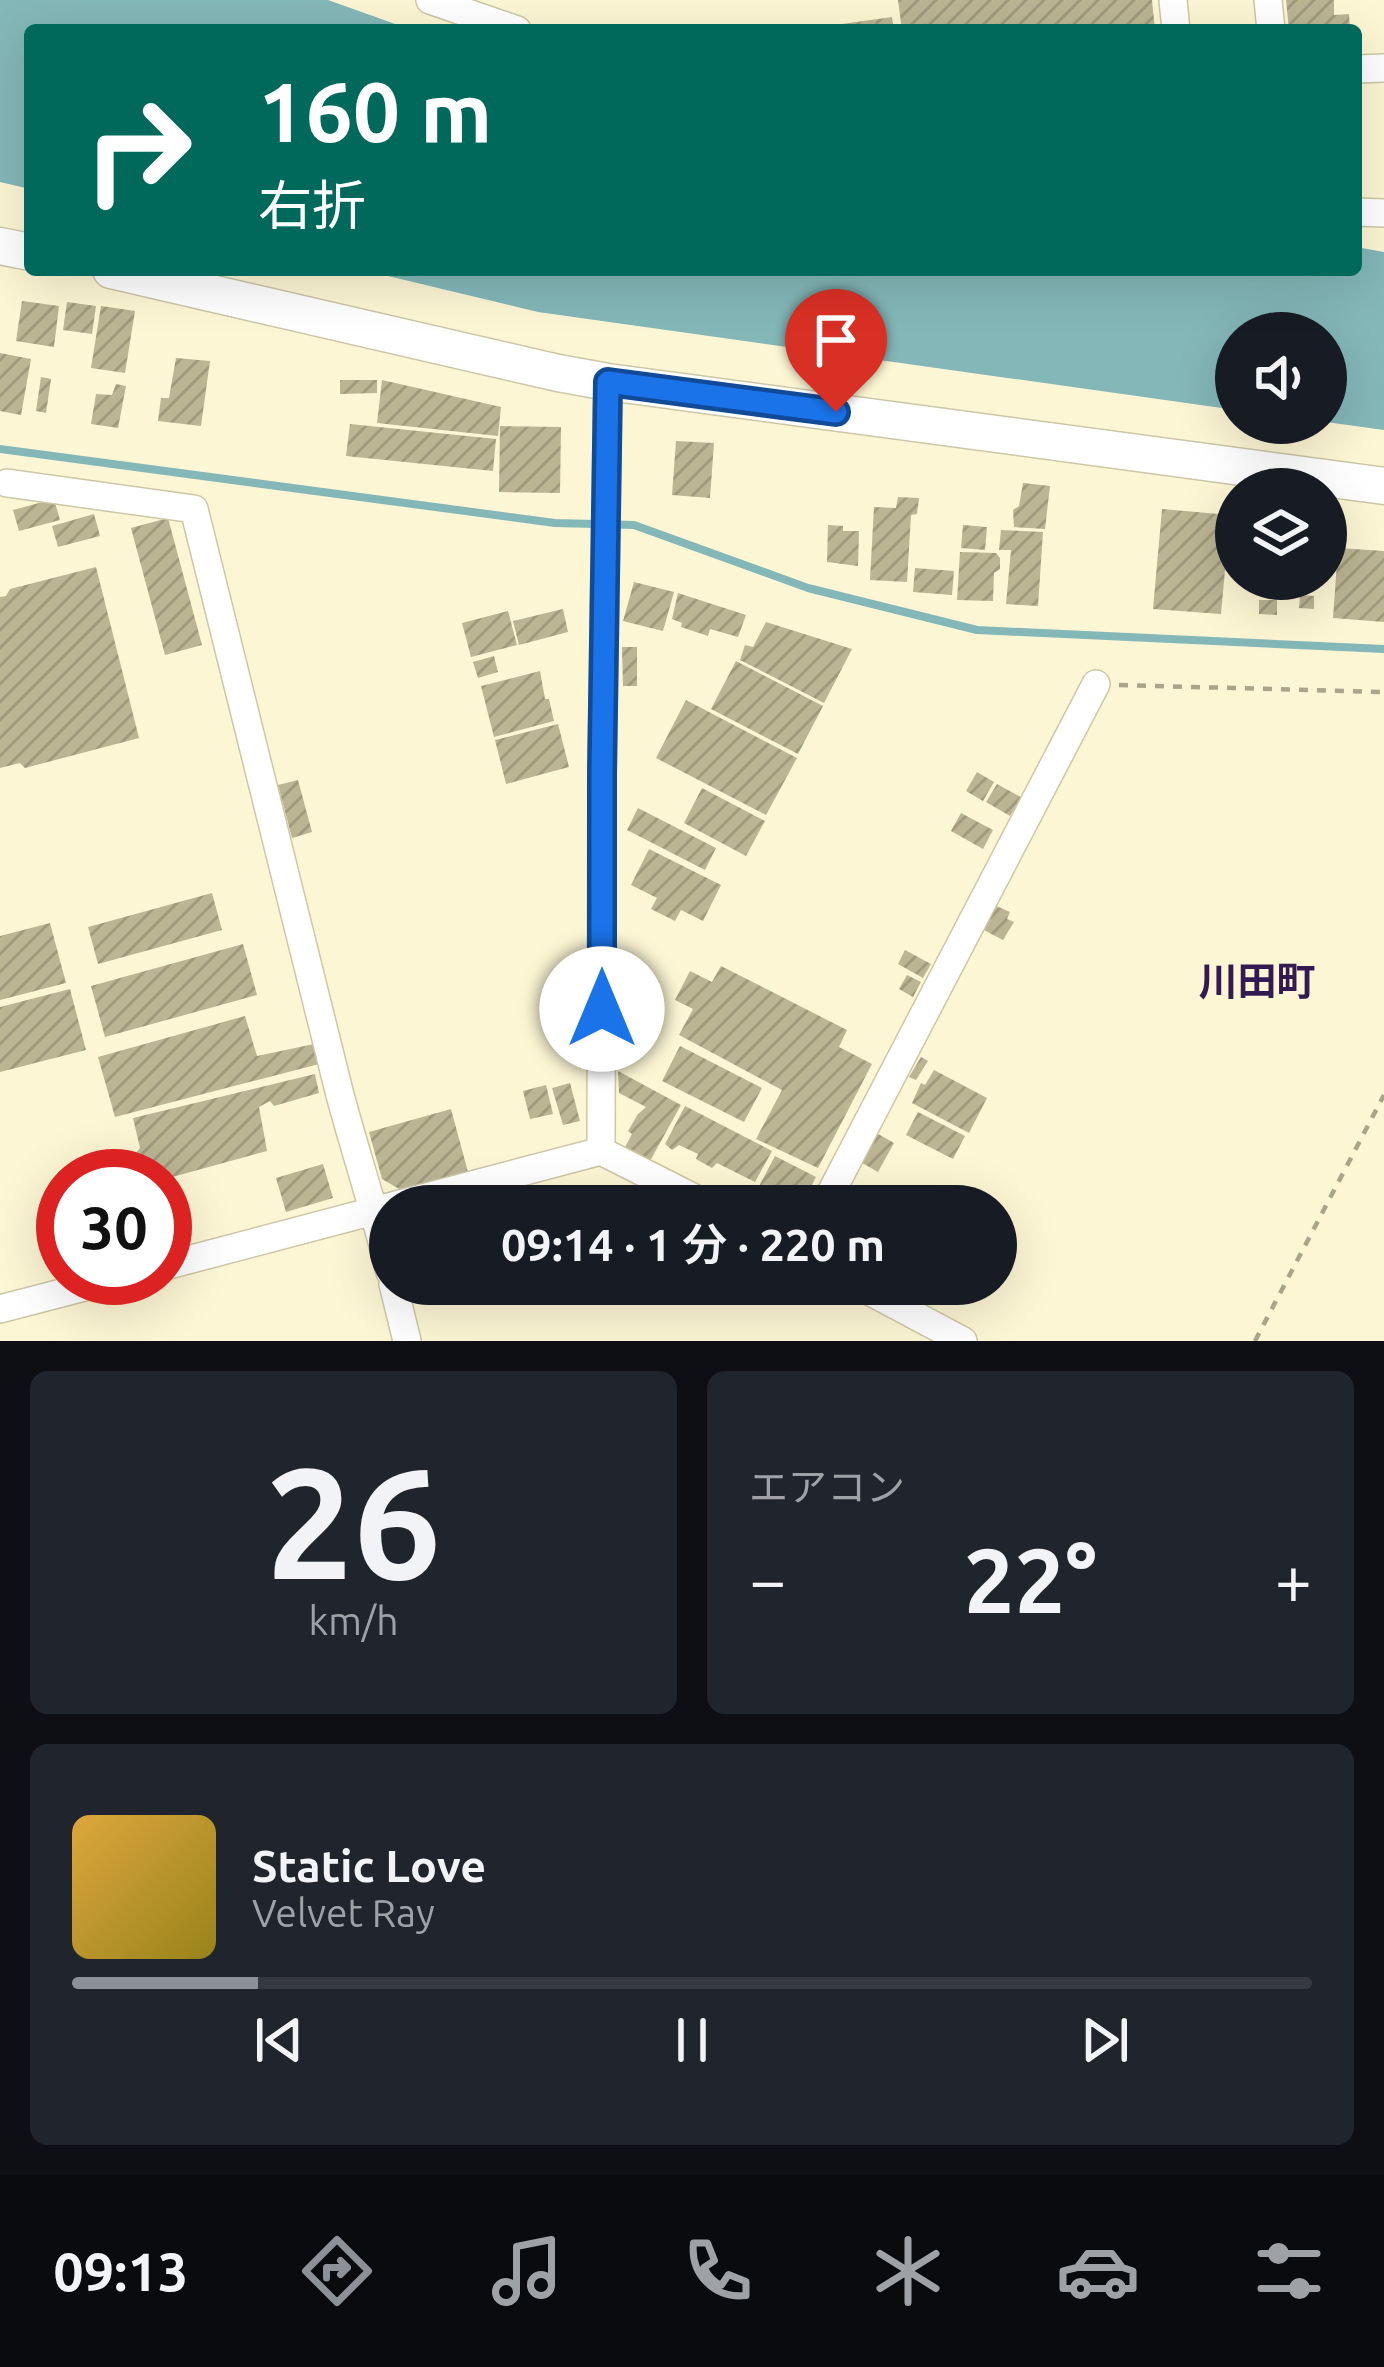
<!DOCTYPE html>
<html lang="ja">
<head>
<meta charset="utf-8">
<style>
  body { margin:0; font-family:Ubuntu,"Noto Sans JP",sans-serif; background:#20242c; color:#f1f3f6; height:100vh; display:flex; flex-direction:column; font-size:45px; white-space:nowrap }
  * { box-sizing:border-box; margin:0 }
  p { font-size:39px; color:#9ea1a6 }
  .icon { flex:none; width:66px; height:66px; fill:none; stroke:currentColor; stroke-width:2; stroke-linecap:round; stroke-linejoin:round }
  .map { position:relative; height:1341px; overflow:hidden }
  .drawer { display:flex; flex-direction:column; gap:30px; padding:30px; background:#0d0f14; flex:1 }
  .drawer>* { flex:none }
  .hud { position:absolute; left:24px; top:24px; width:1338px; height:252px; border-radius:12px; box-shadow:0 12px 48px #0002; background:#00695c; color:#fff; overflow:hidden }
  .buttons { position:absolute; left:1215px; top:312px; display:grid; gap:24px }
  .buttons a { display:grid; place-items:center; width:132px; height:132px; border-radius:50%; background:#171b24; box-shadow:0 12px 48px #0002; font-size:60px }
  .speed { position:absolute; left:36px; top:1149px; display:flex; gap:24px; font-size:60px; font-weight:700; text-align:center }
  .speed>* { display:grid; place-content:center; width:156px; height:156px; border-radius:50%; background:#171b24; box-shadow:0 12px 48px #0002; line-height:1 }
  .speed .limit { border:18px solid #d22; background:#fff; color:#111 }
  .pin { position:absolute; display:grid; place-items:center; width:102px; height:102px; color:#fff; margin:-123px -51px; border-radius:50% 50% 50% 0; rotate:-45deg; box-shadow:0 0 12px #0007 }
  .pin .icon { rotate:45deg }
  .me { position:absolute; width:132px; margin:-66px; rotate:0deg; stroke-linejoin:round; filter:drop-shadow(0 0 9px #0008) }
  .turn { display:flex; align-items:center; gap:42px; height:252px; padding:0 36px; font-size:54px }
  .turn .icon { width:156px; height:156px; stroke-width:2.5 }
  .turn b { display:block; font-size:84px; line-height:102px }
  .big { font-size:90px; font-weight:600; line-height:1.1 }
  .drawer .card { flex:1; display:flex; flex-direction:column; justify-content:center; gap:18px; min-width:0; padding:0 42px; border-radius:18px; background:#20242c }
  .drawer .dial { align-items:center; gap:0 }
  .dial b { font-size:156px; line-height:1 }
  .song { display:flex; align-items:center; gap:36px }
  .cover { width:144px; height:144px; border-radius:18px; background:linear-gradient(135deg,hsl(40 70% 55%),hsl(50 70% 35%)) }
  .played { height:12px; border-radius:6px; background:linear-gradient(90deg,#8c9099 15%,#363941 15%) }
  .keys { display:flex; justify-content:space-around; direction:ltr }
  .heat { display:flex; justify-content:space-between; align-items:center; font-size:66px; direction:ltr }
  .drawer .tiles { flex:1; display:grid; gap:30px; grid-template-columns:1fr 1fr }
  .card:last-child { grid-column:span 2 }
  .trip { position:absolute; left:369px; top:1185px; width:648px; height:120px; border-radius:60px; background:#171b24; box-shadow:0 12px 48px #0002; font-weight:600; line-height:120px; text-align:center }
  .tab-bar { display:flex; height:192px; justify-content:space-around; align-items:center; background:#090b0e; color:#9ea1a6 }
  .tab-bar .icon { width:84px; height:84px }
  .tab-bar .on { color:#8c9099 }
  .tab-bar b { font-size:54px; color:#f1f3f6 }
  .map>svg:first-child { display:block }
</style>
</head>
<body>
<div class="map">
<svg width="1384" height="1341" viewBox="0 0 1384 1341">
  <defs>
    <pattern id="building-hatch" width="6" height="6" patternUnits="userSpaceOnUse" patternTransform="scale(3)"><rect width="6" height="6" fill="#bbb594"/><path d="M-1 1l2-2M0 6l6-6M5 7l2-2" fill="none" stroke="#a09b7e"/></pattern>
  </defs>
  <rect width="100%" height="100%" fill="#fcf6d4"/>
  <path fill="#84b7b8" d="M0 0H328L412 30H30V189L0 182Z
    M1356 247 1384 252V430L1326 422V333H1236V410L538 312 363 270H1356Z"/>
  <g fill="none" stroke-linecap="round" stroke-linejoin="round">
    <path stroke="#84b7b8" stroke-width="8" d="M0 449 555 523 634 525 808 588 977 630 1384 649"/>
  </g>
  <path fill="url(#building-hatch)" d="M898 0H1152L1155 30H902Z
    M1286 0H1334V15L1349 14 1350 30H1289Z
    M892 17 894 30H843L842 24Z
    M22 301 59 306 54 347 16 341Z
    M67 302 96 306 92 334 63 330Z
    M101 306 135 311 125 373 91 368Z
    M0 353 31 359 21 415 0 411Z
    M176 358 210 361 201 426 158 421 161 398H169Z
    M41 377 51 379 46 413 36 411Z
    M340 380H377V393L340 394Z
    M382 380 501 407 498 436 377 423Z
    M116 384 126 386 118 428 91 424 96 394 112 395Z
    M350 424 496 439 493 471 346 456Z
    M500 426 561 427 560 493 499 492Z
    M676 441 714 443 710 498 672 495Z
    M1023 483 1050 486 1045 529 1014 527 1013 510 1019 506Z
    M898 497 919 498 917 514 911 515 907 582 870 580 874 507 896 508Z
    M54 499 60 520 19 531 13 510Z
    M1162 509 1230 515 1221 614 1153 609Z
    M94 514 100 536 58 547 52 526Z
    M168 518 202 645 165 655 131 528Z
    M828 525 843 526V531H859L858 566 827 562Z
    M963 525 987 527 985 550 961 548Z
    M1001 530 1043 532 1038 606 1006 604 1011 550H999Z
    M1338 548 1384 551V622L1333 618Z
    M960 552 996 553 1000 558V569L994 573 993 601 957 600Z
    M96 567 139 738 25 768 20 763 0 768V597L6 596 10 589Z
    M915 568 954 571 952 595 913 592Z
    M1259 579H1299L1298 594 1258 592Z
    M634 582 674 592 663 631 623 621Z
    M678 593 746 615 738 637 710 629 708 636 681 627 682 623 672 619Z
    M1300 595 1314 596V609L1299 608Z
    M1259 600H1277V615L1259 614Z
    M563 609 568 632 519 645 513 621Z
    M508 611 517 645 471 657 462 623Z
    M766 622 852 649 824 703 740 660 745 645 753 647Z
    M622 647H637V686H623Z
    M494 656 498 672 478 678 473 662Z
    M736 661 823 706 798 754 711 709Z
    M540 671 545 699H549L554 721 494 737 481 686Z
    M686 700 797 758 766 815 656 758Z
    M558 724 569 767 506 784 495 740Z
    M977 772 994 782 983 801 966 791Z
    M298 780 312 832 292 838 278 785Z
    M997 784 1021 797 1010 816 986 802Z
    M702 788 765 821 746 856 684 823Z
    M638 808 716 848 705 870 627 830Z
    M961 813 993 830 983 849 951 831Z
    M649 849 721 885 703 921 681 910 675 921 651 909 657 898 631 885Z
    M212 893 222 930 98 964 88 927Z
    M994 905 1010 912 1007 919 1014 922 1003 940 982 929Z
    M50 923 66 983 0 1000V936Z
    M243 944 257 995 105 1037 91 986Z
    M905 950 931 964 923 978 898 964Z
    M721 966 847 1030 839 1047 872 1064 818 1168 756 1139 782 1090 679 1035 693 1009 675 1000 690 971 712 982Z
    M907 975 921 982 913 997 899 989Z
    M70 989 86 1050 0 1072V1007Z
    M245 1016 257 1056 314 1044 319 1064 115 1117 98 1057Z
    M680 1046 762 1088 744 1122 662 1081Z
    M921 1057 928 1061 916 1080 909 1077Z
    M934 1070 987 1098 969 1133 912 1103 921 1083 925 1085Z
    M618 1071 681 1105 650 1161 625 1147 632 1134 628 1131 638 1114 646 1107 619 1093Z
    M315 1074 319 1093 274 1106 270 1101 259 1107 267 1151 165 1179V1176H143L136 1153 140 1148 133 1118Z
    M570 1083 580 1121 563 1125 552 1088Z
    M546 1085 553 1114 530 1119 523 1091Z
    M685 1106 772 1151 755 1182 717 1163 712 1168 696 1159 698 1154 679 1145 672 1150 665 1144Z
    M451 1109 468 1172 401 1190 382 1179 369 1132Z
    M918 1112 965 1136 953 1159 906 1135Z
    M873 1131 894 1143 878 1172 857 1160Z
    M775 1156 816 1177 801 1206H789L757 1190Z
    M323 1164 333 1198 286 1212 276 1178Z"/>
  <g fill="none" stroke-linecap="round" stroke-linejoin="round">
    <defs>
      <path id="minor" d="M430 0 517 30
        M1173 0 1176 30
        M1268 0 1271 30
        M1356 69 1384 68
        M1356 212 1384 213
        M608 382 602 773 601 1151 710 1206
        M7 483 194 509 340 1095C356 1154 375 1212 390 1272
        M824 1206 1096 684
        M165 1266 601 1151
        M393 1284 407 1341
        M856 1284 963 1341
        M0 1309 119 1278"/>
      <path id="tertiary" d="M0 246 30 252
        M111 270 558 373 608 382 1384 486"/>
    </defs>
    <use href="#minor" stroke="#cdc7a6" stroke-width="30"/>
    <use href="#tertiary" stroke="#cdc7a6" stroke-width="39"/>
    <path stroke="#a9a48a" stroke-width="4.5" stroke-dasharray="9 9" stroke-linecap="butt" d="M1119 685 1384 692
      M1255 1341 1384 1095"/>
    <use href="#minor" stroke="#fff" stroke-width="27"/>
    <use href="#tertiary" stroke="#fff" stroke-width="36"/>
  </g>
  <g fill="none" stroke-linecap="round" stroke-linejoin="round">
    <defs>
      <path id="route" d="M602 1009V773L608 382 836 412"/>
    </defs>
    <use href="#route" stroke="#114b97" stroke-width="30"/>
    <use href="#route" stroke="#1a73e8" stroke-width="21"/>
  </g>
  <g text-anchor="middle" stroke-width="9" stroke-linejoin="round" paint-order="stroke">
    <g font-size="39" font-weight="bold" fill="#341a53" stroke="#fcf6d4">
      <text x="1257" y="995">川田町</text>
    </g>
  </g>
</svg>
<div class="buttons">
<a><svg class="icon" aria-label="sound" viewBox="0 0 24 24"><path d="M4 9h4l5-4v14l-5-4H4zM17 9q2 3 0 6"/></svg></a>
<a><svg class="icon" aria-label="layers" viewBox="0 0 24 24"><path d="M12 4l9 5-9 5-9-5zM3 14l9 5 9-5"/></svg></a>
</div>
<div class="speed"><div class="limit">30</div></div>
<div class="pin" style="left:836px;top:412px;background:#d93025"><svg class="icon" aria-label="arrive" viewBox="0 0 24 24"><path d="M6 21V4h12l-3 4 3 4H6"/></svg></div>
<svg class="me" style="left:602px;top:1009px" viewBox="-20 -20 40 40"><circle r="19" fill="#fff"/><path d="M0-13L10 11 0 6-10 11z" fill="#1a73e8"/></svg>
<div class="trip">09:14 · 1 分 · 220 m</div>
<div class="hud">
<div class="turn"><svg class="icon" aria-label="right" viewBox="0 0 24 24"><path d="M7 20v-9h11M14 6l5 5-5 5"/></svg><div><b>160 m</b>右折</div></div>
</div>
</div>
<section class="drawer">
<div class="tiles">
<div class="card dial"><b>26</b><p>km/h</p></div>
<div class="card"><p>エアコン</p>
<div class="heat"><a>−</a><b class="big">22°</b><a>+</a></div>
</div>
<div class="card">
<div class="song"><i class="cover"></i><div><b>Static Love</b><p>Velvet Ray</p></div></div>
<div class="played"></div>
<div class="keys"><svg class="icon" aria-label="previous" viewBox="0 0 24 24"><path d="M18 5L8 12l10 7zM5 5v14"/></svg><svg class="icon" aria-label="pause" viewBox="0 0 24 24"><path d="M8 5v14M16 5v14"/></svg><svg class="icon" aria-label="next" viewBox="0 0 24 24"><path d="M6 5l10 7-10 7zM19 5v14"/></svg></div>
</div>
</div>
</section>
<nav class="tab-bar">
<b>09:13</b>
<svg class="icon on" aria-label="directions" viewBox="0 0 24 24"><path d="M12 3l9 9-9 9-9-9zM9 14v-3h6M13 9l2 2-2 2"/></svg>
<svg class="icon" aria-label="music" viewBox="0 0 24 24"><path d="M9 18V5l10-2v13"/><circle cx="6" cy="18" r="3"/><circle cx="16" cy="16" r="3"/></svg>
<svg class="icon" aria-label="phone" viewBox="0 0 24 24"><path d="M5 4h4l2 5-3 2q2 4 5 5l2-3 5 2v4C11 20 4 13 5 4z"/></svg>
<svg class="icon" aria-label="climate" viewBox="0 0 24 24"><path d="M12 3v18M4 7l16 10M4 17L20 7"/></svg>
<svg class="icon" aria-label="car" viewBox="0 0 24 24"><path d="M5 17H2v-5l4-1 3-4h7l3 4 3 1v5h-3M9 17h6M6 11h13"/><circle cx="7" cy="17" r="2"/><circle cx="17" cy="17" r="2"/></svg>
<svg class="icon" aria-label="filters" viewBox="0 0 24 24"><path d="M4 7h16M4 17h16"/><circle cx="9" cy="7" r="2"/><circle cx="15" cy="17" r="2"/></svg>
</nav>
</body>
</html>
